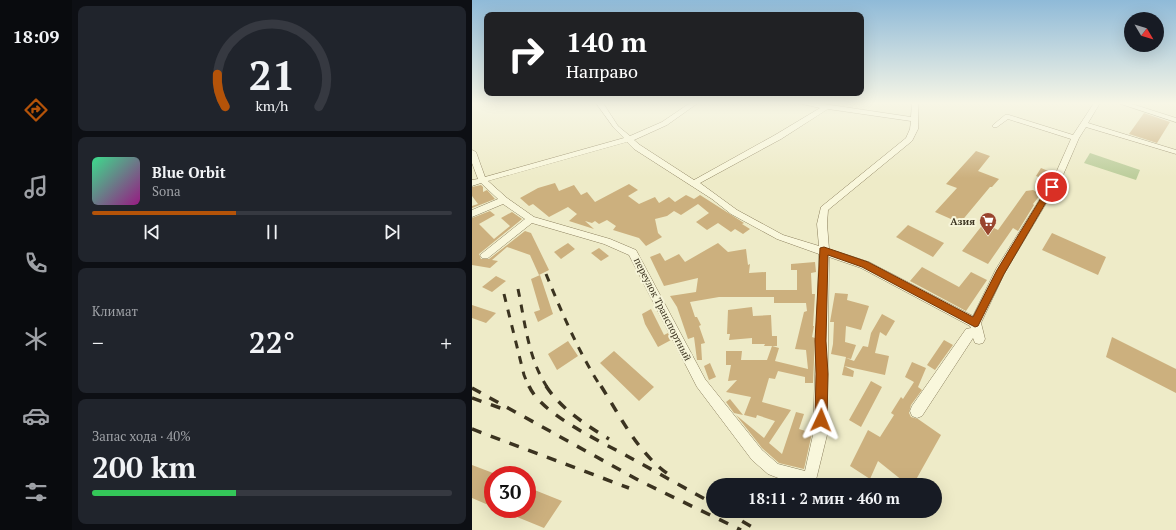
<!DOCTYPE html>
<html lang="ru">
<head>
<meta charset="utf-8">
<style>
  body { margin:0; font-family:"PT Serif",serif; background:#20242c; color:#f1f3f6; height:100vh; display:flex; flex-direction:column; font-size:15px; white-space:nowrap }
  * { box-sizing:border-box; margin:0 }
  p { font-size:13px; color:#9ea1a6 }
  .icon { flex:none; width:22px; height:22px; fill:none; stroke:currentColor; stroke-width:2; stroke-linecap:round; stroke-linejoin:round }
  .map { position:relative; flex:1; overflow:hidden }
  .panel { display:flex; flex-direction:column; gap:6px; padding:6px; background:#0d0f14; width:400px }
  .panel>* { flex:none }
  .top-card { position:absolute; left:12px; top:12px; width:380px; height:84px; border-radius:8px; box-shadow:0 4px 16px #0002; background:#202124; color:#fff; overflow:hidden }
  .needle { width:26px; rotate:128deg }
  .tools { position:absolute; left:652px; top:12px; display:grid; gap:8px }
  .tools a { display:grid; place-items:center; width:40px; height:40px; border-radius:50%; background:#171b24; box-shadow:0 4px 16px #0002; font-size:20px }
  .speed { position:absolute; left:12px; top:466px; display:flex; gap:8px; font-size:20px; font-weight:700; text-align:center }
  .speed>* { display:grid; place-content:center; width:52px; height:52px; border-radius:50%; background:#171b24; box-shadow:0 4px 16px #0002; line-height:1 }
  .speed .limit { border:6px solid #d22; background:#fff; color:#111 }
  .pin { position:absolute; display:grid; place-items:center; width:34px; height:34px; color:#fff; margin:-17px; border:2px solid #fff; border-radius:50%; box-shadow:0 1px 4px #0007 }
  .me { position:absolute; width:44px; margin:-22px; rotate:2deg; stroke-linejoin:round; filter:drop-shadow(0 0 3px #0008) }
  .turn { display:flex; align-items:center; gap:14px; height:84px; padding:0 16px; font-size:18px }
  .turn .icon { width:52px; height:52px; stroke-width:2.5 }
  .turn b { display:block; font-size:28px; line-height:34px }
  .big { font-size:30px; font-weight:800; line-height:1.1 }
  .panel .card { flex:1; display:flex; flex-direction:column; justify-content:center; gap:6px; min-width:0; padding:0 14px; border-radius:8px; background:#20242c }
  .panel .dial { align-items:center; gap:0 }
  .dial svg { height:104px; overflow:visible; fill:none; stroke:#363941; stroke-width:7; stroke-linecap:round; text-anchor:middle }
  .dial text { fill:#f1f3f6; stroke:none }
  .song { display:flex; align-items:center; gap:12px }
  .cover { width:48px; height:48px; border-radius:6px; background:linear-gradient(135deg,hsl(150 70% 55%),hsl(310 70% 35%)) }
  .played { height:4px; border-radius:2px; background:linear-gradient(90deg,#b45309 40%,#363941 40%) }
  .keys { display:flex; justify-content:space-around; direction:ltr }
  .heat { display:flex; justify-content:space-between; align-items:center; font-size:22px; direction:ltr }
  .charge { height:6px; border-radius:3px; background:linear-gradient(90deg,#34c759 40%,#363941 0) }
  .trip { position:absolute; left:234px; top:478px; width:236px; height:40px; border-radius:20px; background:#171b24; box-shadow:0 4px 16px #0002; font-weight:800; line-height:40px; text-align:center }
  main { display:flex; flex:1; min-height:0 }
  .tabs { display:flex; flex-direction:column; width:72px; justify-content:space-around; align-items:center; background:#090b0e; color:#9ea1a6 }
  .tabs .icon { width:28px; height:28px }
  .tabs .active { color:#b45309 }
  .tabs b { font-size:18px; color:#f1f3f6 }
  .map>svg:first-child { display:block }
</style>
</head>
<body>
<main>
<nav class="tabs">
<b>18:09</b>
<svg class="icon active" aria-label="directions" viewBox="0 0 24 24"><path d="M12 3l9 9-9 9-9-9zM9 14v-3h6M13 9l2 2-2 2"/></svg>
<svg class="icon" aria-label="music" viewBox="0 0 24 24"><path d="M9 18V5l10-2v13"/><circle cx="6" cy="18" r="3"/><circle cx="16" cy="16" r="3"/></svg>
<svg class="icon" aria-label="phone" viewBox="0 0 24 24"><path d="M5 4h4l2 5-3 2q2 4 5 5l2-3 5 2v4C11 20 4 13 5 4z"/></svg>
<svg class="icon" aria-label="climate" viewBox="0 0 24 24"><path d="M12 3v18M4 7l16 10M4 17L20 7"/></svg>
<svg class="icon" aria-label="car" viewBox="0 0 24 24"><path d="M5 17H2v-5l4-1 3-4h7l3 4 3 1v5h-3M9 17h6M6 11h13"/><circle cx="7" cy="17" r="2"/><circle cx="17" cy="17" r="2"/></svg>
<svg class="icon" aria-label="filters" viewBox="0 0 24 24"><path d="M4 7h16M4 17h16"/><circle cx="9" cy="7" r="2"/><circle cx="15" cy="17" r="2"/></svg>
</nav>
<section class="panel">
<div class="card dial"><svg viewBox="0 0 100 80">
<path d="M14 69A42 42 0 1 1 86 69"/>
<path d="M14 69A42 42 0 0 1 8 44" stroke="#b45309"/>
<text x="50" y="56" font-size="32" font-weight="700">21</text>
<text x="50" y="72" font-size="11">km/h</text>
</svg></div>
<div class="card">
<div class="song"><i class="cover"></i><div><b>Blue Orbit</b><p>Sona</p></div></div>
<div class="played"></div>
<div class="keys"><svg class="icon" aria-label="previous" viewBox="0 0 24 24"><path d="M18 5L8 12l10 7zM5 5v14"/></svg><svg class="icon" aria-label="pause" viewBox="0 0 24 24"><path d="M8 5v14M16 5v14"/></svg><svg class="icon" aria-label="next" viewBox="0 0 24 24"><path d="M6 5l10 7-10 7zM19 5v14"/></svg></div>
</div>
<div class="card"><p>Климат</p>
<div class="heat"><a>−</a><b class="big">22°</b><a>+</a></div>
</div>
<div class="card"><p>Запас хода · 40%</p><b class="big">200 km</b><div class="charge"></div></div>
</section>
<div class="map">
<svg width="704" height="530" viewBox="0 0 704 530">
  <rect width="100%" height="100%" fill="#eeebc8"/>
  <path fill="#bccd9b" d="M618 153 668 170 664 180 612 163Z"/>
  <path fill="#ccb07e" d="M672 113 698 122 685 143 657 134Z
    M504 151 518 156 506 171 527 179 520 187H518L488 223 463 212 485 188 474 184Z
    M569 168 581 173 576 181 564 176Z
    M83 183 87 191 102 185 109 195 115 192 123 202 157 184 166 190 156 196 167 204 183 197 187 203 197 197 203 202 214 195 222 199 228 195 272 223 270 224 278 229 271 234 263 229 259 232 246 223 235 230 224 222 237 213 226 204 209 215 202 211 195 216 183 219 186 233 190 237 174 246 167 238 141 230 144 226 135 220 127 224 123 221 120 223 113 221 122 229 97 221 105 214 96 207 77 217 61 204 57 206 48 198 66 188Z
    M9 185 11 187V192L15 190 23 199 0 208V206L6 204 0 196V187Z
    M561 190 569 194 561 204 562 205 546 231 541 228 516 264 490 251 512 223 526 230 554 191Z
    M18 211 23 215 7 224 22 239 38 226 29 218 40 212 50 219 7 254 9 259H17L53 231 59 233 77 270 67 275 58 255 35 247 20 260 26 261 18 268 0 265V218Z
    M436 225 472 243 461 257 424 237Z
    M580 233 634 257 626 275 570 250Z
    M96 243 103 249 89 259 82 252Z
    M246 243 256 252 274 249 276 265 278 264 277 273 294 272V290H325V270H319V264L343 262 344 272 339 273 340 294H343L341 326H342L340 337 343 338 341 383H333V377L306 371 303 379 297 378 290 402 319 410 297 443 310 454 324 412 332 414 327 429 340 433 332 469 307 463 290 448 264 415 292 438 303 421 285 415 284 418 272 415 279 397 254 392 265 380 256 381 259 365H254V351H270L269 360H295L300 346 307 348 303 361 336 369 334 350 323 349 332 312 335 311 334 303H302V297H247L218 302 223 317H225L229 325 227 326 233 343 229 344 230 360H225L222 337 216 339 205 307 198 296 224 292 226 278 192 286 178 257 188 253 193 261 207 254 213 262Z
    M127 248 137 256 129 261 119 253Z
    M450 267 487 287 499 272 515 280 494 311 438 281Z
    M68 275 81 314 66 322 62 312 68 310 59 279Z
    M24 276 34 281 20 292 10 287Z
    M363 293 376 294 375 300 397 306 389 330 374 326 373 342 384 345 379 359 374 358 382 361 391 346 396 347 399 333 410 314 423 321 414 336 408 332 403 353 417 356 413 375 372 366 374 357 359 354 361 344 362 322H358Z
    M0 305 24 313 14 323 0 318Z
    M280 307 281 316 299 315 300 336H305V346H292L293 344H280V338L257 340 258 334H255L256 310Z
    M179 309 192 335 196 333 199 340 186 347 173 324 170 314Z
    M640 337 704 369V393L634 357Z
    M472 340 481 345 463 370 455 365Z
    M96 341 106 356 85 370 76 354Z
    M142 351 182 387 167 401 128 363Z
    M440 362 454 368 446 387 450 390 439 405 437 413 439 417 446 419 469 435 441 485H436L406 461 398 479 378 466 396 430 408 437 422 415 419 413 429 397 431 399 442 382 433 377Z
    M238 363 244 377 237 380 232 366Z
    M372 366 382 371 381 377 370 375Z
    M399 381 410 387 389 427 377 420Z
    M258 399 271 415 262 413 254 402Z
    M0 465 21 473V507L0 498Z
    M55 487 90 501 72 528 26 509H55Z"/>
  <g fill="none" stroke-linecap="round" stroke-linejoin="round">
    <defs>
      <path id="street" d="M124 103H131L146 126 158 136 190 122 218 103H226L195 125 162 140 168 145 222 180 303 135 348 108 326 103H345L439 117 440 103H446V129L440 141 356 210 355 224 357 249 397 262 501 316 524 269 583 175 599 139 536 119 525 127H521V125L533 115H537L601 135 622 103H628L616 123 704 150V154L614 127 607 138 591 175 532 274 509 323 513 339 511 343 507 344 503 343 501 338 450 416 445 418 440 416 438 411 440 406 494 329 499 328 498 326 389 268 357 257 355 435 343 484 331 485 317 482 301 476 296 474 280 460 225 387 157 255 132 244 60 223 16 258H10L8 255 53 219 31 204 0 217V210L26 199 9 183 0 186V180L6 179 0 163V150L4 152 13 177 152 138 142 128ZM356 109 439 121 438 129 434 138 349 207 345 224 347 246 311 235 265 210 228 183 309 139ZM155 142 162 149 240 199 259 214 305 239 347 254 341 435 333 471 306 464 290 450 233 379 164 250 138 239 62 217 35 198 16 181Z
        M646 103H657L704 118V122Z"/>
    </defs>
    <use href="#street" stroke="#8b7f5d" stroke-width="1"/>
    <use href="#street" fill="#f9f7dc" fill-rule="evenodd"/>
    <path stroke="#3b3320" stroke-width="3" stroke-dasharray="8 8" stroke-linecap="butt" d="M74 274C90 313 106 351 129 387
      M46 289C53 322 56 358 75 387
      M32 294 52 375 57 387"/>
    <path stroke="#3b3320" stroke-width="3.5" stroke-dasharray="10 10" stroke-linecap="butt" d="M57 386C69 414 128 441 155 456 181 470 207 485 233 499
      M74 386C89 409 114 425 137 439
      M129 386C148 416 166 453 196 474
      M0 388 168 481 269 530
      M0 398 34 410
      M0 429 157 488
      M253 511 285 530"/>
  </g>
  <linearGradient id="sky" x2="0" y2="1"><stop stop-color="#8fbad8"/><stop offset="0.58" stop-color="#f7f6e6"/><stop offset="1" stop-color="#f7f6e6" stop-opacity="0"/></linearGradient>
  <rect width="704" height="178" fill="url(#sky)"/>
  <path fill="#b45309" stroke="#753606" d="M577 185H582L583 187 532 274 506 326 503 327 390 267 356 255 354 341 356 374 355 420 353 424 349 426 344 424 343 420 344 374 343 341 348 248 352 247 396 262 501 317 525 270Z"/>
  <defs>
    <symbol id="supermarket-pin" viewBox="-11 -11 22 30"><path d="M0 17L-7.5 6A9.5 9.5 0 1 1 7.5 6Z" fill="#99442d" stroke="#f6f4d8"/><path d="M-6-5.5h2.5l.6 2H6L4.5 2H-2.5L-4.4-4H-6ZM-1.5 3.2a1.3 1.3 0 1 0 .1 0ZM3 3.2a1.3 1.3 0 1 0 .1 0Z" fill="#fff"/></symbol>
  </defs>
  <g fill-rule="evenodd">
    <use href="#supermarket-pin" x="506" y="211" width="20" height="27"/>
  </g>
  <g text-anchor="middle" stroke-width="4" stroke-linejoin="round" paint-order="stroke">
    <g font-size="10" font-weight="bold" fill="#3b3320" stroke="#f6f4d8" text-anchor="end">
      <text x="503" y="225">Азия</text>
    </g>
    <g font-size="10" fill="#3b3320" stroke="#f6f4d8">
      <text transform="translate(191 309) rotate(63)" y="4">переулок Транспортный</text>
    </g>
  </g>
</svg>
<div class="tools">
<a><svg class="needle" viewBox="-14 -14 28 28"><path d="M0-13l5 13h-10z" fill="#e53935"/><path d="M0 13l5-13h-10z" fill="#9ea1a6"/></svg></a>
</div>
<div class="speed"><div class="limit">30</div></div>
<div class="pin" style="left:580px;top:187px;background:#d93025"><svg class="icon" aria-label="arrive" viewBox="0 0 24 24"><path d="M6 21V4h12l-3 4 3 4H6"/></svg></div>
<svg class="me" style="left:349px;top:420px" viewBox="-20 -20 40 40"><path d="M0-17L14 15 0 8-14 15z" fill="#b45309" stroke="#fff" stroke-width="4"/></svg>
<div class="trip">18:11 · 2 мин · 460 m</div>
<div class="top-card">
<div class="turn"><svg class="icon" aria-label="right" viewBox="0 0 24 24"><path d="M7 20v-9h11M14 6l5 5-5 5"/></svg><div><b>140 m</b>Направо</div></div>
</div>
</div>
</main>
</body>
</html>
